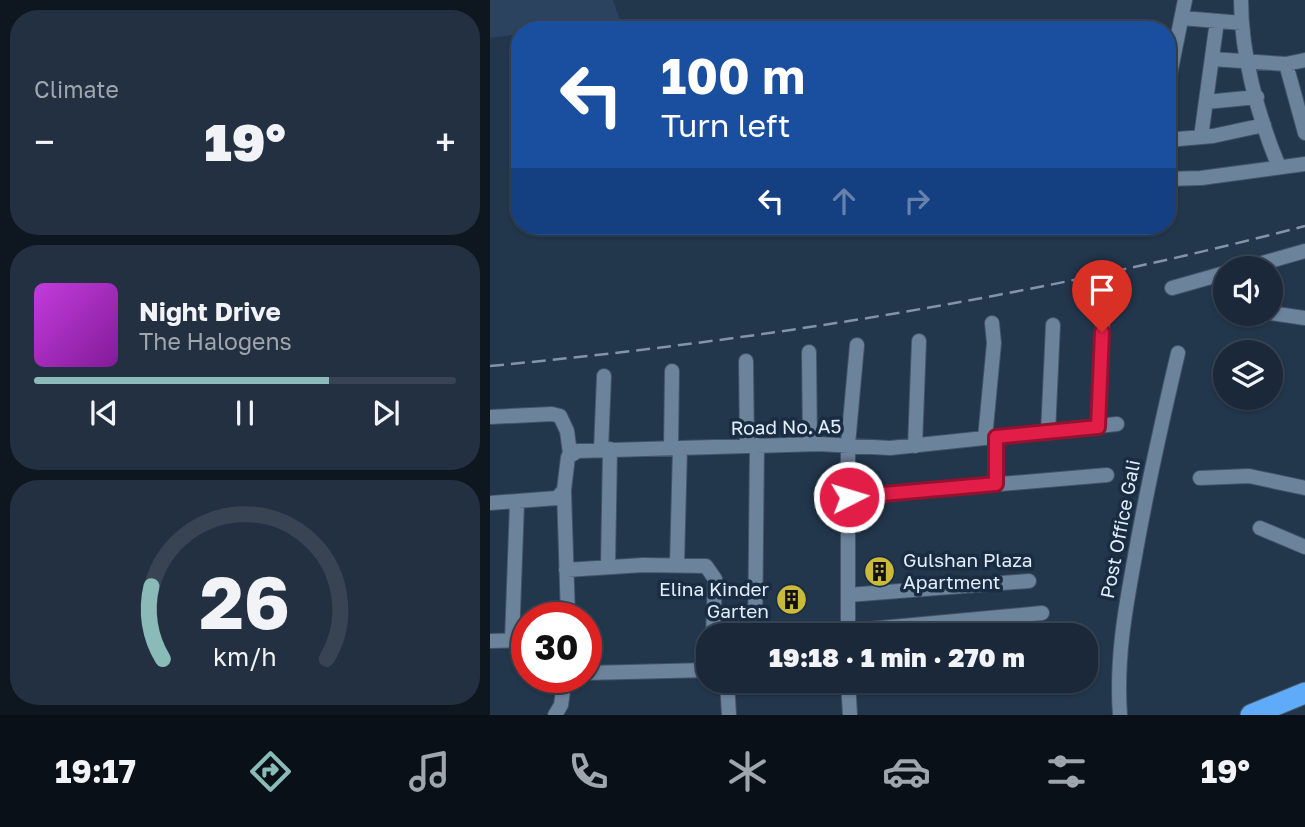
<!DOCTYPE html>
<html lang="en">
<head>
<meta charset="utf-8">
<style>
  body { margin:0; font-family:"Golos Text",sans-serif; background:#233041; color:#f1f3f6; height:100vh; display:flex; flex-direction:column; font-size:26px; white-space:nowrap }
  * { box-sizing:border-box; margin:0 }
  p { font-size:23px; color:#9fa6ae }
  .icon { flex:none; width:38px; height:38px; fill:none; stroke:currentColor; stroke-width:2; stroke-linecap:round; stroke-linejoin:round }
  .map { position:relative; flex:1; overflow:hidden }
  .sheet { display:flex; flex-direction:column; gap:10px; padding:10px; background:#0e161f; width:490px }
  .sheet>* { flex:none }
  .top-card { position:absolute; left:21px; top:21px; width:665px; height:214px; border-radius:28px; box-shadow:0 2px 5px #0004,0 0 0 2px #384453; background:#1a4fa0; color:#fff; overflow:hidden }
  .fabs { position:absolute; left:723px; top:256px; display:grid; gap:14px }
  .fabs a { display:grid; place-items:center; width:70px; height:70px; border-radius:50%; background:#1a2839; box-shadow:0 2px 5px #0004,0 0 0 2px #384453; font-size:35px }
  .speed { position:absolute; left:21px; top:602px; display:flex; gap:14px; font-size:35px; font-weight:700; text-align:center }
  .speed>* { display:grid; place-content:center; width:91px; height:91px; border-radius:50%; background:#1a2839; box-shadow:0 2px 5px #0004,0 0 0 2px #384453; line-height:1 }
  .speed .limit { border:10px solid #d22; background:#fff; color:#111 }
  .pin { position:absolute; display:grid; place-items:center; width:60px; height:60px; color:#fff; margin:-72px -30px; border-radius:50% 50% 50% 0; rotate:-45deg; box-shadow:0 0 7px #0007 }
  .pin .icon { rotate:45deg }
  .me { position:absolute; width:77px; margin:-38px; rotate:85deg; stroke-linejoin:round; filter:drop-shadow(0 0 5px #0008) }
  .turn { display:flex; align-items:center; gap:24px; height:147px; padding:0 35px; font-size:32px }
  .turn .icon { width:91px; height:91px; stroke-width:2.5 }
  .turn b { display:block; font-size:49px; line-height:60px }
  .lanes { display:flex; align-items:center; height:66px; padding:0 35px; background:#0003; justify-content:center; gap:35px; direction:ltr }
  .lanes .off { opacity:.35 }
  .big { font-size:52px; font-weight:800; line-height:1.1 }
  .sheet .card { flex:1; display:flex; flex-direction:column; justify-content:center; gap:10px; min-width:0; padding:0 24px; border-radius:28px; background:#233041 }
  .sheet .dial { align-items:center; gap:0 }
  .dial svg { height:182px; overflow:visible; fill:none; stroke:#384453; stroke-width:7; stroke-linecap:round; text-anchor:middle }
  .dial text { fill:#f1f3f6; stroke:none }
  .song { display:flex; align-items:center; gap:21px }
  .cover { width:84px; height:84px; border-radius:10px; background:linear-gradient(135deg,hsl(290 70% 55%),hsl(290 70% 35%)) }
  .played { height:7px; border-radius:4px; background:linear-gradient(90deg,#8bbbb9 70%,#384453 70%) }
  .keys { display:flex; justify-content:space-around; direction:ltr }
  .heat { display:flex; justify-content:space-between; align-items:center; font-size:38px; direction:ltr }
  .trip { position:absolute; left:206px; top:623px; width:402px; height:70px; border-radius:28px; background:#1a2839; box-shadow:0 2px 5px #0004,0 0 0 2px #384453; font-weight:800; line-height:70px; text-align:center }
  .menu { display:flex; height:112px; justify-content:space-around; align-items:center; background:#0a1017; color:#9fa6ae }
  .menu .icon { width:49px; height:49px }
  .menu .current { color:#8bbbb9 }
  .menu b { font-size:32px; color:#f1f3f6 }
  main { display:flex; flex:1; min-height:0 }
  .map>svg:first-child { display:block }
</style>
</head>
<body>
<main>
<section class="sheet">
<div class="card"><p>Climate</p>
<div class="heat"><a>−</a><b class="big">19°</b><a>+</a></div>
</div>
<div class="card">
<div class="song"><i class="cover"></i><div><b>Night Drive</b><p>The Halogens</p></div></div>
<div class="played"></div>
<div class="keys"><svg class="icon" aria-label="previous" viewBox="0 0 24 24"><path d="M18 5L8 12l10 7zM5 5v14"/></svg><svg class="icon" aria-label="pause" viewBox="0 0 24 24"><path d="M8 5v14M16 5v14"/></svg><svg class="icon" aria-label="next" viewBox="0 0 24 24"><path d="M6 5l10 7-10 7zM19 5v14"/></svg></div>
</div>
<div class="card dial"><svg viewBox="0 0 100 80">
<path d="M14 69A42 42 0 1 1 86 69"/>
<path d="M14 69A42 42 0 0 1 9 37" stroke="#8bbbb9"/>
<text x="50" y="56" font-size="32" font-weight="700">26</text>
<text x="50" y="72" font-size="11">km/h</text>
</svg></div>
</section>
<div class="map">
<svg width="815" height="715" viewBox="0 0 815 715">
  <rect width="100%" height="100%" fill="#22364c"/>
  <path fill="#2b435e" d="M0 0H123L130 20 60 30H30V34L0 38Z"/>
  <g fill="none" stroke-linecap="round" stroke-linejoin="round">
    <defs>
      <path id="minor" d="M751 0C751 55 768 116 789 167
        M692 18 752 23
        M722 59 796 64 815 60
        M796 64 815 133
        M677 89 695 0
        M716 102 767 97
        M711 137 727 21
        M677 140 723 136 774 125
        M677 179 711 178 815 164
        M755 268 815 251
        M682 288 735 273
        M780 313 815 318
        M319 352 320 444
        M256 361 257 446
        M0 417 62 414 70 416 77 431 80 453
        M608 427 613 309
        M558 433 563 325
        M495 438 504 343 502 323
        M425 446 429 341
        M181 448 182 371
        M111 450 114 376
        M710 478 759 476 815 488
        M506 484V437
        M74 490 78 618
        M359 497 617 475
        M0 503 67 498 74 490 78 457 88 451 329 444 400 448 627 424
        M770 528 815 547
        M187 564 190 448
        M118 567 120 449
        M76 570 153 565 216 566 225 579 223 635
        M358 595 539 581
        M358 631 552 613
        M265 635 267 445
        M358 635V444L367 345
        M22 640 27 503
        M0 641 37 640
        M96 673 219 670
        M237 681 239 715
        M358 681 360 715
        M65 715 71 705 75 677
        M630 715C626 660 635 610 645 556 657 488 672 421 688 353"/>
      <path id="highway" d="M761 715 815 693"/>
    </defs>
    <use href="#minor" stroke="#425366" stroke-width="16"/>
    <use href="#highway" stroke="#425366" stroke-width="23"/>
    <use href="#minor" stroke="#6c839c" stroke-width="14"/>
    <use href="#highway" stroke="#5fabfa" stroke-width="21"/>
    <path stroke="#8494a6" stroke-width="2.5" stroke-dasharray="14 7" stroke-linecap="butt" d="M0 366C276 340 547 296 815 226"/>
  </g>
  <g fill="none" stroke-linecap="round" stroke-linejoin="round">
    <defs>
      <path id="route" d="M359 497 506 484V437L608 427 612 332"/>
    </defs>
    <use href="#route" stroke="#92132f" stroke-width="18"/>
    <use href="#route" stroke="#e11d48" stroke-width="12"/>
  </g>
  <defs>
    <symbol id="building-disc" viewBox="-11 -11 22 22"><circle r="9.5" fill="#cbba39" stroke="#192c41"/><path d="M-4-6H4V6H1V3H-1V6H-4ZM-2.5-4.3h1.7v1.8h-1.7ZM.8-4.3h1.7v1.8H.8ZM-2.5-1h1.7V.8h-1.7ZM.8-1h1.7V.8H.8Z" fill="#111"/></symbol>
  </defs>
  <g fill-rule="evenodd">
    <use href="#building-disc" x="372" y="554" width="35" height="35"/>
    <use href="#building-disc" x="284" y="582" width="35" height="35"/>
  </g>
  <g text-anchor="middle" stroke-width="7" stroke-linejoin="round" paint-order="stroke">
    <g font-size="19" fill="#e2eefd" stroke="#192c41">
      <text transform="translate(296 427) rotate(-1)" y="7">Road No. A5</text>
      <text transform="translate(630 529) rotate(-79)" y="7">Post Office Gali</text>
    </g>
    <g font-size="19" fill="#e2eefd" stroke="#192c41" text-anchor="start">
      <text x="413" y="567">Gulshan Plaza<tspan x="413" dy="22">Apartment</tspan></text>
      <text x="279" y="596" text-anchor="end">Elina Kinder<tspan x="279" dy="22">Garten</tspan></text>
    </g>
  </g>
</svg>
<div class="fabs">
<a><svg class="icon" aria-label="sound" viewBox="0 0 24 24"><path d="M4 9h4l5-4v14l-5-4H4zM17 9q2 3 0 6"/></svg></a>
<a><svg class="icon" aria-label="layers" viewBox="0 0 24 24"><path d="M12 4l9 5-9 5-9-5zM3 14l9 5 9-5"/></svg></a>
</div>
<div class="speed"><div class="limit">30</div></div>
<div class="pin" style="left:612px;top:332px;background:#d93025"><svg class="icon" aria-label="arrive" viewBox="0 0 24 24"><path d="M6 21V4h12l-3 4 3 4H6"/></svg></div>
<svg class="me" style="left:359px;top:497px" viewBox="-20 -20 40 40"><circle r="17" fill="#e11d48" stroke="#fff" stroke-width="3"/><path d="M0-11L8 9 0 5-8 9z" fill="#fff"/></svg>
<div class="trip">19:18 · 1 min · 270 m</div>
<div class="top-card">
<div class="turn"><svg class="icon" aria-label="left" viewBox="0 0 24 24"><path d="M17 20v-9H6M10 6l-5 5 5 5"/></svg><div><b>100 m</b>Turn left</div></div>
<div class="lanes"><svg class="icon" aria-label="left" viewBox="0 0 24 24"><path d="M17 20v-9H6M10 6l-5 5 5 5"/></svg><svg class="icon off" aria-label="ahead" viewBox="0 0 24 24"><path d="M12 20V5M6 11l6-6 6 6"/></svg><svg class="icon off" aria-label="right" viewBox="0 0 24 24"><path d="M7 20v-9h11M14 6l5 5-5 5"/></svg></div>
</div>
</div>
</main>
<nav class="menu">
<b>19:17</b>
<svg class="icon current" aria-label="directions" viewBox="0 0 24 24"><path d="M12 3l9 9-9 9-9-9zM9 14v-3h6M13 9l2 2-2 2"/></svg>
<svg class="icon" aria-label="music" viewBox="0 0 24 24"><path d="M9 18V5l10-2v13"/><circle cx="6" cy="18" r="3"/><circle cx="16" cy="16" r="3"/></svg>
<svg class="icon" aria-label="phone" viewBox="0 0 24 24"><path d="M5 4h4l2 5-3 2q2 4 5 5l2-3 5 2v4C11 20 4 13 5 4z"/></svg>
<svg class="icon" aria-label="climate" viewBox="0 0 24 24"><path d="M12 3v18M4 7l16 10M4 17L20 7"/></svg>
<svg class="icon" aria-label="car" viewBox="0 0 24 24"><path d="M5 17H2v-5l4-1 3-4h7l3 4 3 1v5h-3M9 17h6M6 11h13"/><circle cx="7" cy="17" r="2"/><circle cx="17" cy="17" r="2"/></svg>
<svg class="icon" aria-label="filters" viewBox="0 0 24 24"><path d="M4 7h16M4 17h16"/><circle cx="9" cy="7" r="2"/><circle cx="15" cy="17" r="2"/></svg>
<b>19°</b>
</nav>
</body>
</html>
